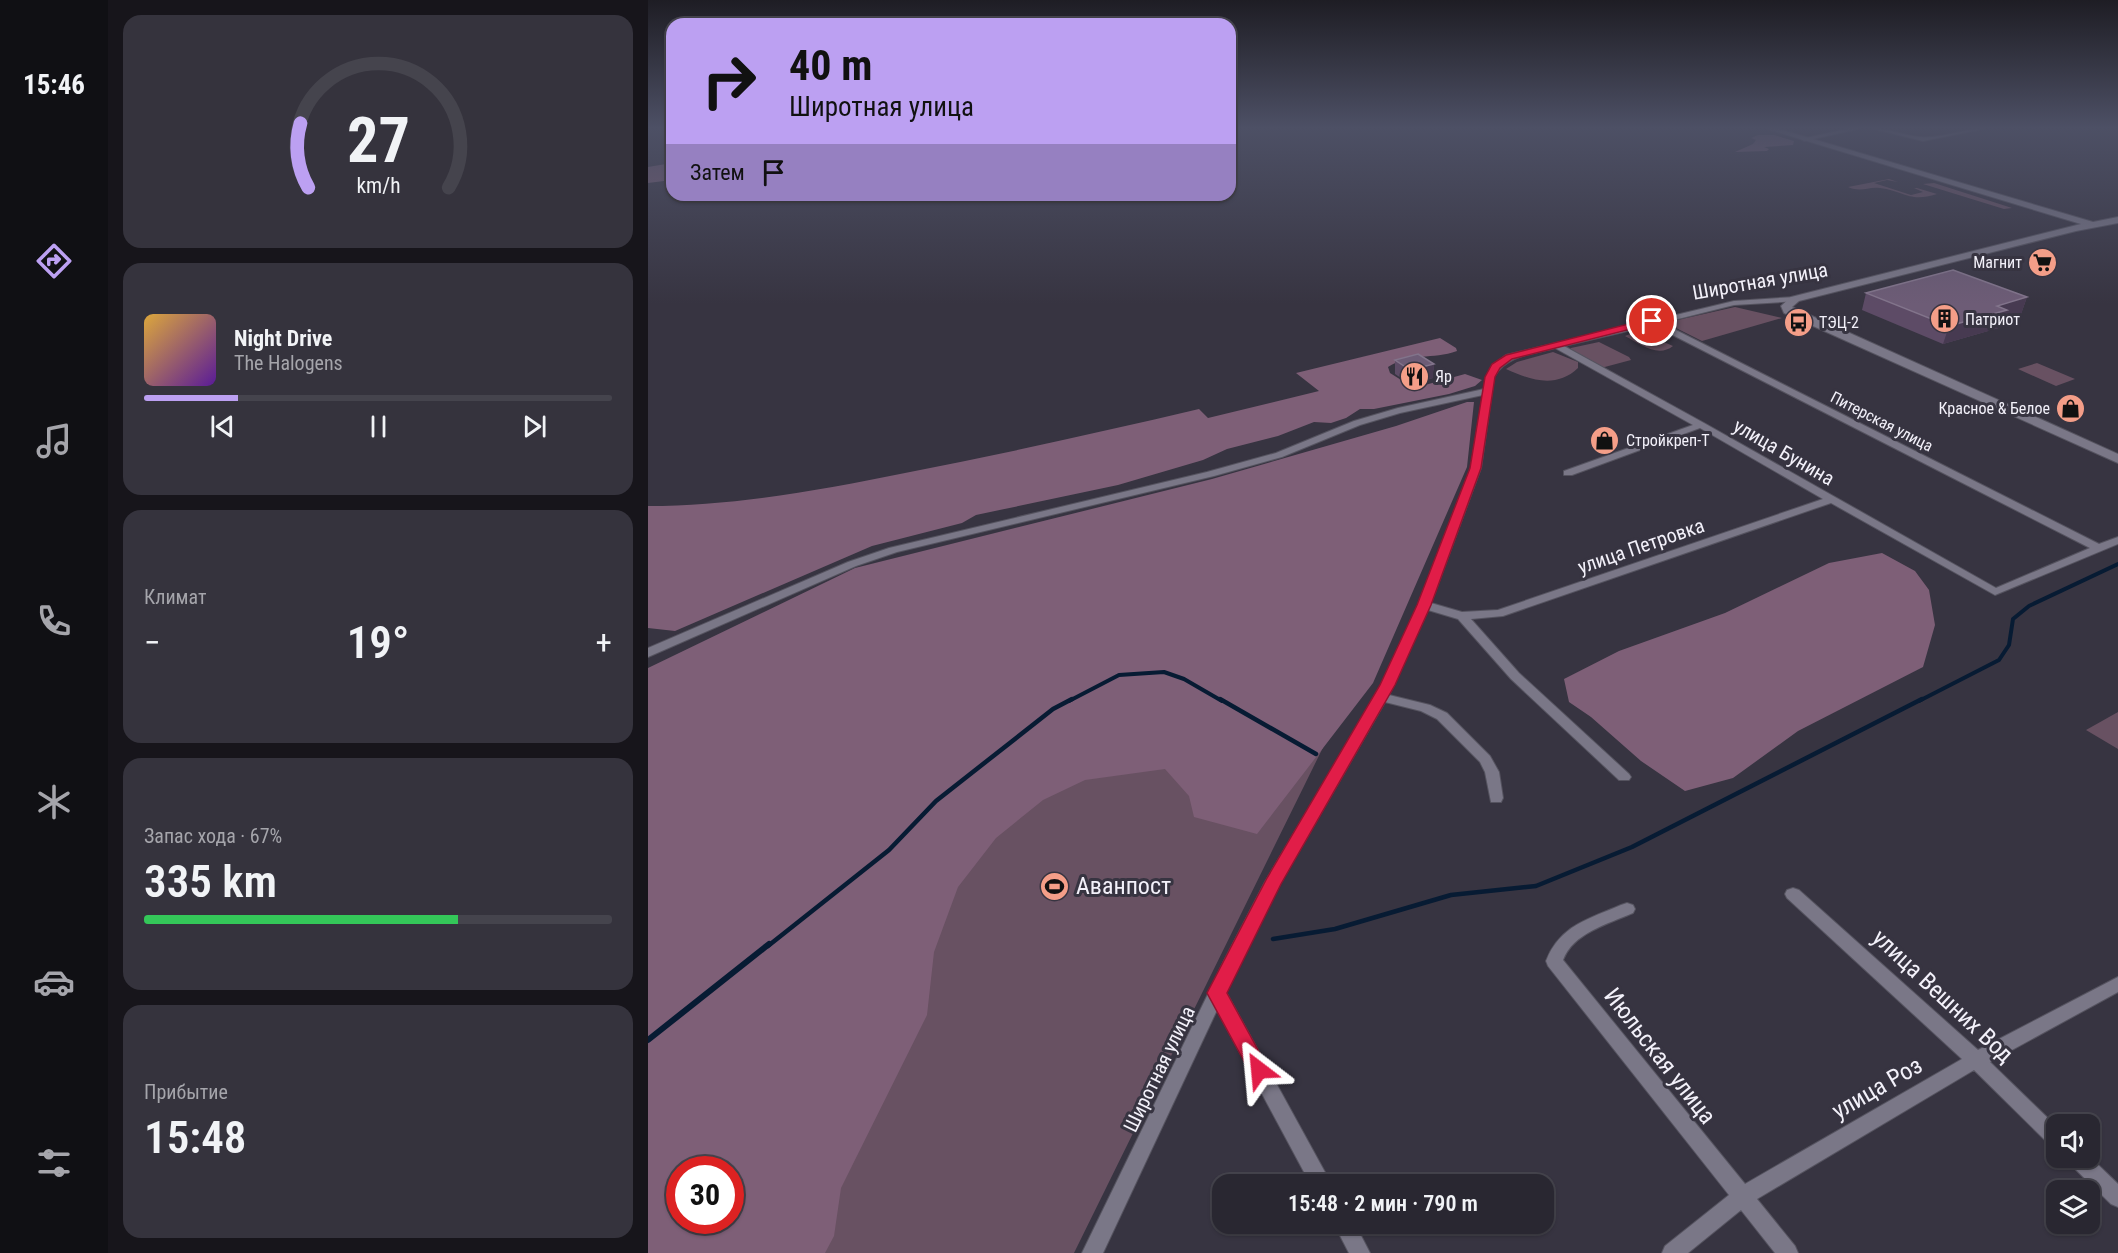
<!DOCTYPE html>
<html lang="ru">
<head>
<meta charset="utf-8">
<style>
  body { margin:0; font-family:"Roboto Condensed",sans-serif; background:#35333d; color:#f1f3f6; height:100vh; display:flex; flex-direction:column; font-size:22px; white-space:nowrap }
  * { box-sizing:border-box; margin:0 }
  p { font-size:20px; color:#a5a5ab }
  .icon { flex:none; width:33px; height:33px; fill:none; stroke:currentColor; stroke-width:2; stroke-linecap:round; stroke-linejoin:round }
  .map { position:relative; flex:1; overflow:hidden }
  .sheet { display:flex; flex-direction:column; gap:15px; padding:15px; background:#17151b; width:540px }
  .sheet>* { flex:none }
  .banner { position:absolute; left:18px; top:18px; width:570px; height:183px; border-radius:18px; box-shadow:0 2px 4px #0004,0 0 0 2px #45444d; background:#bca0f2; color:#111; overflow:hidden }
  .buttons { position:absolute; left:1398px; top:1114px; display:grid; gap:12px }
  .buttons a { display:grid; place-items:center; width:54px; height:54px; border-radius:12px; background:#292731; box-shadow:0 2px 4px #0004,0 0 0 2px #45444d; font-size:30px }
  .speed { position:absolute; left:18px; top:1156px; display:flex; gap:12px; font-size:30px; font-weight:700; text-align:center }
  .speed>* { display:grid; place-content:center; width:78px; height:78px; border-radius:50%; background:#292731; box-shadow:0 2px 4px #0004,0 0 0 2px #45444d; line-height:1 }
  .speed .limit { border:9px solid #d22; background:#fff; color:#111 }
  .pin { position:absolute; display:grid; place-items:center; width:51px; height:51px; color:#fff; margin:-26px; border:3px solid #fff; border-radius:50%; box-shadow:0 2px 6px #0007 }
  .me { position:absolute; width:66px; margin:-33px; rotate:331deg; stroke-linejoin:round; filter:drop-shadow(0 0 4px #0008) }
  .turn { display:flex; align-items:center; gap:21px; height:126px; padding:0 24px; font-size:27px }
  .turn .icon { width:78px; height:78px; stroke-width:2.5 }
  .turn b { display:block; font-size:42px; line-height:51px }
  .then { display:flex; align-items:center; height:57px; padding:0 24px; background:#0003; gap:12px; font-size:22px }
  .big { font-size:45px; font-weight:600; line-height:1.1 }
  .sheet .widget { flex:1; display:flex; flex-direction:column; justify-content:center; gap:9px; min-width:0; padding:0 21px; border-radius:18px; background:#35333d }
  .sheet .dial { align-items:center; gap:0 }
  .dial svg { height:156px; overflow:visible; fill:none; stroke:#45444d; stroke-width:7; stroke-linecap:round; text-anchor:middle }
  .dial text { fill:#f1f3f6; stroke:none }
  .song { display:flex; align-items:center; gap:18px }
  .cover { width:72px; height:72px; border-radius:9px; background:linear-gradient(135deg,hsl(40 70% 55%),hsl(270 70% 35%)) }
  .played { height:6px; border-radius:3px; background:linear-gradient(90deg,#bca0f2 20%,#45444d 20%) }
  .keys { display:flex; justify-content:space-around; direction:ltr }
  .heat { display:flex; justify-content:space-between; align-items:center; font-size:33px; direction:ltr }
  .charge { height:9px; border-radius:4px; background:linear-gradient(90deg,#34c759 67%,#45444d 0) }
  .trip { position:absolute; left:564px; top:1174px; width:342px; height:60px; border-radius:18px; background:#292731; box-shadow:0 2px 4px #0004,0 0 0 2px #45444d; font-weight:600; line-height:60px; text-align:center }
  main { display:flex; flex:1; min-height:0 }
  .menu { display:flex; flex-direction:column; width:108px; justify-content:space-around; align-items:center; background:#101014; color:#a5a5ab }
  .menu .icon { width:42px; height:42px }
  .menu .current { color:#bca0f2 }
  .menu b { font-size:27px; color:#f1f3f6 }
  .map>svg:first-child { display:block }
</style>
</head>
<body>
<main>
<nav class="menu">
<b>15:46</b>
<svg class="icon current" aria-label="directions" viewBox="0 0 24 24"><path d="M12 3l9 9-9 9-9-9zM9 14v-3h6M13 9l2 2-2 2"/></svg>
<svg class="icon" aria-label="music" viewBox="0 0 24 24"><path d="M9 18V5l10-2v13"/><circle cx="6" cy="18" r="3"/><circle cx="16" cy="16" r="3"/></svg>
<svg class="icon" aria-label="phone" viewBox="0 0 24 24"><path d="M5 4h4l2 5-3 2q2 4 5 5l2-3 5 2v4C11 20 4 13 5 4z"/></svg>
<svg class="icon" aria-label="climate" viewBox="0 0 24 24"><path d="M12 3v18M4 7l16 10M4 17L20 7"/></svg>
<svg class="icon" aria-label="car" viewBox="0 0 24 24"><path d="M5 17H2v-5l4-1 3-4h7l3 4 3 1v5h-3M9 17h6M6 11h13"/><circle cx="7" cy="17" r="2"/><circle cx="17" cy="17" r="2"/></svg>
<svg class="icon" aria-label="filters" viewBox="0 0 24 24"><path d="M4 7h16M4 17h16"/><circle cx="9" cy="7" r="2"/><circle cx="15" cy="17" r="2"/></svg>
</nav>
<section class="sheet">
<div class="widget dial"><svg viewBox="0 0 100 80">
<path d="M14 69A42 42 0 1 1 86 69"/>
<path d="M14 69A42 42 0 0 1 10 36" stroke="#bca0f2"/>
<text x="50" y="56" font-size="32" font-weight="700">27</text>
<text x="50" y="72" font-size="11">km/h</text>
</svg></div>
<div class="widget">
<div class="song"><i class="cover"></i><div><b>Night Drive</b><p>The Halogens</p></div></div>
<div class="played"></div>
<div class="keys"><svg class="icon" aria-label="previous" viewBox="0 0 24 24"><path d="M18 5L8 12l10 7zM5 5v14"/></svg><svg class="icon" aria-label="pause" viewBox="0 0 24 24"><path d="M8 5v14M16 5v14"/></svg><svg class="icon" aria-label="next" viewBox="0 0 24 24"><path d="M6 5l10 7-10 7zM19 5v14"/></svg></div>
</div>
<div class="widget"><p>Климат</p>
<div class="heat"><a>−</a><b class="big">19°</b><a>+</a></div>
</div>
<div class="widget"><p>Запас хода · 67%</p><b class="big">335 km</b><div class="charge"></div></div>
<div class="widget"><p>Прибытие</p><b class="big">15:48</b></div>
</section>
<div class="map">
<svg width="1470" height="1253" viewBox="0 0 1470 1253">
  <rect width="100%" height="100%" fill="#373441"/>
  <path fill="#685162" fill-rule="evenodd" d="M1241 179 1250 182 1239 180 1226 183 1263 195 1275 192 1266 188H1269L1289 194C1261 203 1257 191 1232 188 1220 186 1214 193 1200 187Z
    M1286 183 1364 208 1356 209 1275 184Z
    M1087 307 1134 318 1054 341 1024 326 1025 321Z
    M990 331 1025 346C1010 358 992 344 977 336Z
    M951 342 981 357 983 360 953 368 923 351V348Z
    M905 352 930 362V368C908 389 882 380 858 369L869 362Z
    M1389 363 1427 379 1408 386 1370 369Z
    M500 642 692 713 426 1253H0V1060ZM32 1170H82V1221H32Z
    M1470 712V749L1438 730Z"/>
  <path fill="#7e5f77" fill-rule="evenodd" d="M1110 135H1126L1146 141 1145 145 1116 147 1121 149 1119 151 1087 152 1105 144 1108 140 1103 138Z
    M24 163V180L0 183V167Z
    M792 338 808 348 809 351C784 360 763 352 740 367L742 373 766 388 817 374 834 380 827 386 801 394 726 409H712L698 418 683 423 666 422 630 436 579 449 555 460 470 485 328 515 314 523 224 546 27 631 0 628V506C86 506 173 490 257 473 355 454 453 432 551 409L560 418 671 391 648 373Z
    M819 402H826L819 467 725 683 609 834 546 817 541 796 517 769 437 780 395 800 348 838 310 887 286 952 279 1015 193 1188 186 1236 177 1253H0V668L207 568 564 479 748 426ZM32 1170H82V1221H32Z
    M1234 553 1267 571 1281 590 1287 625 1275 667 1150 731 1085 778 1037 791 993 761 943 717 921 702 916 679 971 651 1077 613 1181 563Z"/>
  <g fill="none" stroke-linecap="round" stroke-linejoin="round">
    <path stroke="#071b33" stroke-width="4" d="M421 701 471 675 516 672 536 679 574 701
      M1271 701 1351 660 1361 645 1365 619 1381 606 1470 564"/>
    <path stroke="#071b33" stroke-width="4.5" d="M572 699 668 754
      M625 939 687 929 803 895 888 886 984 847 1274 699
      M120 946 241 850 288 801 405 709 424 699"/>
    <path stroke="#071b33" stroke-width="6" d="M0 1040 121 944"/>
    <defs>
      <path id="street" d="M1199 129H1210L1156 141 1153 139Z
        M1226 129C1243 129 1257 136 1273 137 1291 139 1315 129 1335 129L1275 141Z
        M1147 297 1151 299 1150 301 1086 305 1014 323 1451 544 1470 537V544L1347 595 1183 503 855 616 823 619 871 673 981 774 983 777 981 780H971L863 679 810 619 780 610 741 695 782 705 799 713 842 756 851 772 855 798 853 802H843L837 772 832 762 789 719 773 711 737 702 632 884 578 992 684 1185H663L569 1010 455 1253H434L577 959 617 882 734 685 770 605 823 468 835 395 752 413 712 425 634 457 566 476 249 552 208 566 0 657V648L200 562 241 548 559 472 628 453 706 421 750 408 836 389C839 371 843 366 858 355L1000 321 1004 319 1007 320 1086 301ZM1005 325 1442 548 1348 588 1056 423 916 346ZM907 348 1045 425 916 471V475H924L1052 428 1175 499 850 610 814 612 783 603 833 468 846 377C858 355 885 354 907 348Z
        M1145 888 1151 890 1330 1050 1470 977V992L1342 1062 1408 1126V1147L1401 1144 1326 1070 1109 1199 1147 1246 1150 1253H1127L1093 1210 1040 1253H1014L1017 1246 1081 1195 900 966 898 961C912 925 941 919 973 905L979 903 985 905 987 909 985 913C960 924 925 933 915 960L1097 1184 1314 1059 1139 898 1137 894 1139 890Z
        M1442 1157 1470 1184V1207L1463 1204 1422 1164 1419 1158Z
        M686 1224H707L722 1253H701Z"/>
      <path id="secondary" d="M1119 129H1131L1445 222 1470 217V223L1428 231 1151 301 1144 307 1470 454V463L1136 313 1133 306 1143 297 1433 224Z"/>
    </defs>
    <use href="#street" stroke="#55535f" stroke-width="2"/>
    <use href="#secondary" stroke="#55535f" stroke-width="2"/>
    <use href="#street" fill="#7a7787" fill-rule="evenodd"/>
    <use href="#secondary" fill="#7a7787" fill-rule="evenodd"/>
  </g>
  <path fill="#5d4b66" d="M1218 293 1379 297 1373 314 1356 319 1354 327 1295 344 1214 310Z
    M747 360 786 364 785 378 762 384 747 374Z"/>
  <path fill="#473a51" d="M1379 297 1373 314 1356 319 1354 327 1295 344 1301 326 1349 306Z
    M786 364 785 378 762 384V370Z"/>
  <path fill="#6d5c76" stroke="#82748b" stroke-width="1.5" d="M1305 270 1379 297 1349 306 1359 310 1301 326 1218 293Z
    M770 354 786 364 762 370 747 360Z"/>
  <linearGradient id="sky" x2="0" y2="1"><stop stop-color="#1e1d24"/><stop offset="0.42" stop-color="#4d5065"/><stop offset="1" stop-color="#4d5065" stop-opacity="0"/></linearGradient>
  <rect width="1470" height="304" fill="url(#sky)"/>
  <path fill="#e11d48" stroke="#92132f" stroke-width="1.5" d="M1004 318 1007 319V323L864 359 852 368 847 377 833 468 783 605 747 685 633 884 579 993 621 1070 618 1076 611 1079 604 1076 559 993 619 878 732 685 769 605 822 468 837 377 844 364 858 355Z"/>
  <defs>
    <symbol id="supermarket-disc" viewBox="-11 -11 22 22"><circle r="9.5" fill="#f49e88" stroke="#373441"/><path d="M-6-5.5h2.5l.6 2H6L4.5 2H-2.5L-4.4-4H-6ZM-1.5 3.2a1.3 1.3 0 1 0 .1 0ZM3 3.2a1.3 1.3 0 1 0 .1 0Z" fill="#111"/></symbol>
    <symbol id="building-disc" viewBox="-11 -11 22 22"><circle r="9.5" fill="#f49e88" stroke="#373441"/><path d="M-4-6H4V6H1V3H-1V6H-4ZM-2.5-4.3h1.7v1.8h-1.7ZM.8-4.3h1.7v1.8H.8ZM-2.5-1h1.7V.8h-1.7ZM.8-1h1.7V.8H.8Z" fill="#111"/></symbol>
    <symbol id="bus-disc" viewBox="-11 -11 22 22"><circle r="9.5" fill="#f49e88" stroke="#373441"/><path d="M-5-6H5V4H4V6H2V4H-2V6H-4V4H-5ZM-3.5-4V0h7V-4ZM-3.5 1.2v1.5H-2V1.2ZM2 1.2v1.5H3.5V1.2Z" fill="#111"/></symbol>
    <symbol id="restaurant-disc" viewBox="-11 -11 22 22"><circle r="9.5" fill="#f49e88" stroke="#373441"/><path d="M-5-6h1v4h1v-4h1v4h1v-4h1v5L-1.5 .5V6h-2V.5L-5-1ZM5-6V6H3V1.5H1.5Q1.5-4 5-6Z" fill="#111"/></symbol>
    <symbol id="shop-disc" viewBox="-11 -11 22 22"><circle r="9.5" fill="#f49e88" stroke="#373441"/><path d="M-5-2.5h2.3a2.7 3.5 0 0 1 5.4 0H5L5.5 6h-11ZM-1.5-2.5h3a1.5 2.3 0 0 0-3 0Z" fill="#111"/></symbol>
    <symbol id="stadium-disc" viewBox="-11 -11 22 22"><circle r="9.5" fill="#f49e88" stroke="#373441"/><path d="M0-5a6.5 5 0 1 0 0 10a6.5 5 0 1 0 0-10ZM-3.5-1.8h7v3.6h-7Z" fill="#111"/></symbol>
  </defs>
  <g fill-rule="evenodd">
    <use href="#supermarket-disc" x="1378" y="246" width="33" height="33"/>
    <use href="#building-disc" x="1280" y="302" width="33" height="33"/>
    <use href="#bus-disc" x="1134" y="306" width="33" height="33"/>
    <use href="#restaurant-disc" x="750" y="360" width="33" height="33"/>
    <use href="#shop-disc" x="1406" y="392" width="33" height="33"/>
    <use href="#shop-disc" x="940" y="424" width="33" height="33"/>
    <use href="#stadium-disc" x="390" y="870" width="33" height="33"/>
  </g>
  <g text-anchor="middle" stroke-width="6" stroke-linejoin="round" paint-order="stroke">
    <g font-size="16" fill="#f3f1fa" stroke="#373441" text-anchor="start">
      <text x="1374" y="268" text-anchor="end">Магнит</text>
      <text x="1317" y="325">Патриот</text>
      <text x="1171" y="328">ТЭЦ-2</text>
      <text x="787" y="382">Яр</text>
      <text x="1402" y="414" text-anchor="end">Красное &amp; Белое</text>
      <text x="978" y="446">Стройкреп-Т</text>
    </g>
    <g font-size="16" fill="#f3f1fa" stroke="#373441">
      <text transform="translate(1234 421) rotate(27)" y="6">Питерская улица</text>
    </g>
    <g font-size="20" fill="#f3f1fa" stroke="#373441">
      <text transform="translate(1112 281) rotate(-10)" y="7">Широтная улица</text>
      <text transform="translate(1136 452) rotate(30)" y="7">улица Бунина</text>
      <text transform="translate(993 546) rotate(-19)" y="7">улица Петровка</text>
      <text transform="translate(511 1069) rotate(-64)" y="7">Широтная улица</text>
    </g>
    <g font-size="24" fill="#f3f1fa" stroke="#373441" text-anchor="start">
      <text x="428" y="894">Аванпост</text>
    </g>
    <g font-size="24" fill="#f3f1fa" stroke="#373441">
      <text transform="translate(1295 996) rotate(43)" y="8">улица Вешних Вод</text>
      <text transform="translate(1012 1056) rotate(52)" y="8">Июльская улица</text>
      <text transform="translate(1229 1088) rotate(-30)" y="8">улица Роз</text>
    </g>
  </g>
</svg>
<div class="buttons">
<a><svg class="icon" aria-label="sound" viewBox="0 0 24 24"><path d="M4 9h4l5-4v14l-5-4H4zM17 9q2 3 0 6"/></svg></a>
<a><svg class="icon" aria-label="layers" viewBox="0 0 24 24"><path d="M12 4l9 5-9 5-9-5zM3 14l9 5 9-5"/></svg></a>
</div>
<div class="speed"><div class="limit">30</div></div>
<div class="pin" style="left:1004px;top:321px;background:#d93025"><svg class="icon" aria-label="arrive" viewBox="0 0 24 24"><path d="M6 21V4h12l-3 4 3 4H6"/></svg></div>
<svg class="me" style="left:611px;top:1070px" viewBox="-20 -20 40 40"><path d="M0-17L14 15 0 8-14 15z" fill="#e11d48" stroke="#fff" stroke-width="4"/></svg>
<div class="trip">15:48 · 2 мин · 790 m</div>
<div class="banner">
<div class="turn"><svg class="icon" aria-label="right" viewBox="0 0 24 24"><path d="M7 20v-9h11M14 6l5 5-5 5"/></svg><div><b>40 m</b>Широтная улица</div></div>
<div class="then">Затем<svg class="icon" aria-label="arrive" viewBox="0 0 24 24"><path d="M6 21V4h12l-3 4 3 4H6"/></svg></div>
</div>
</div>
</main>
</body>
</html>
